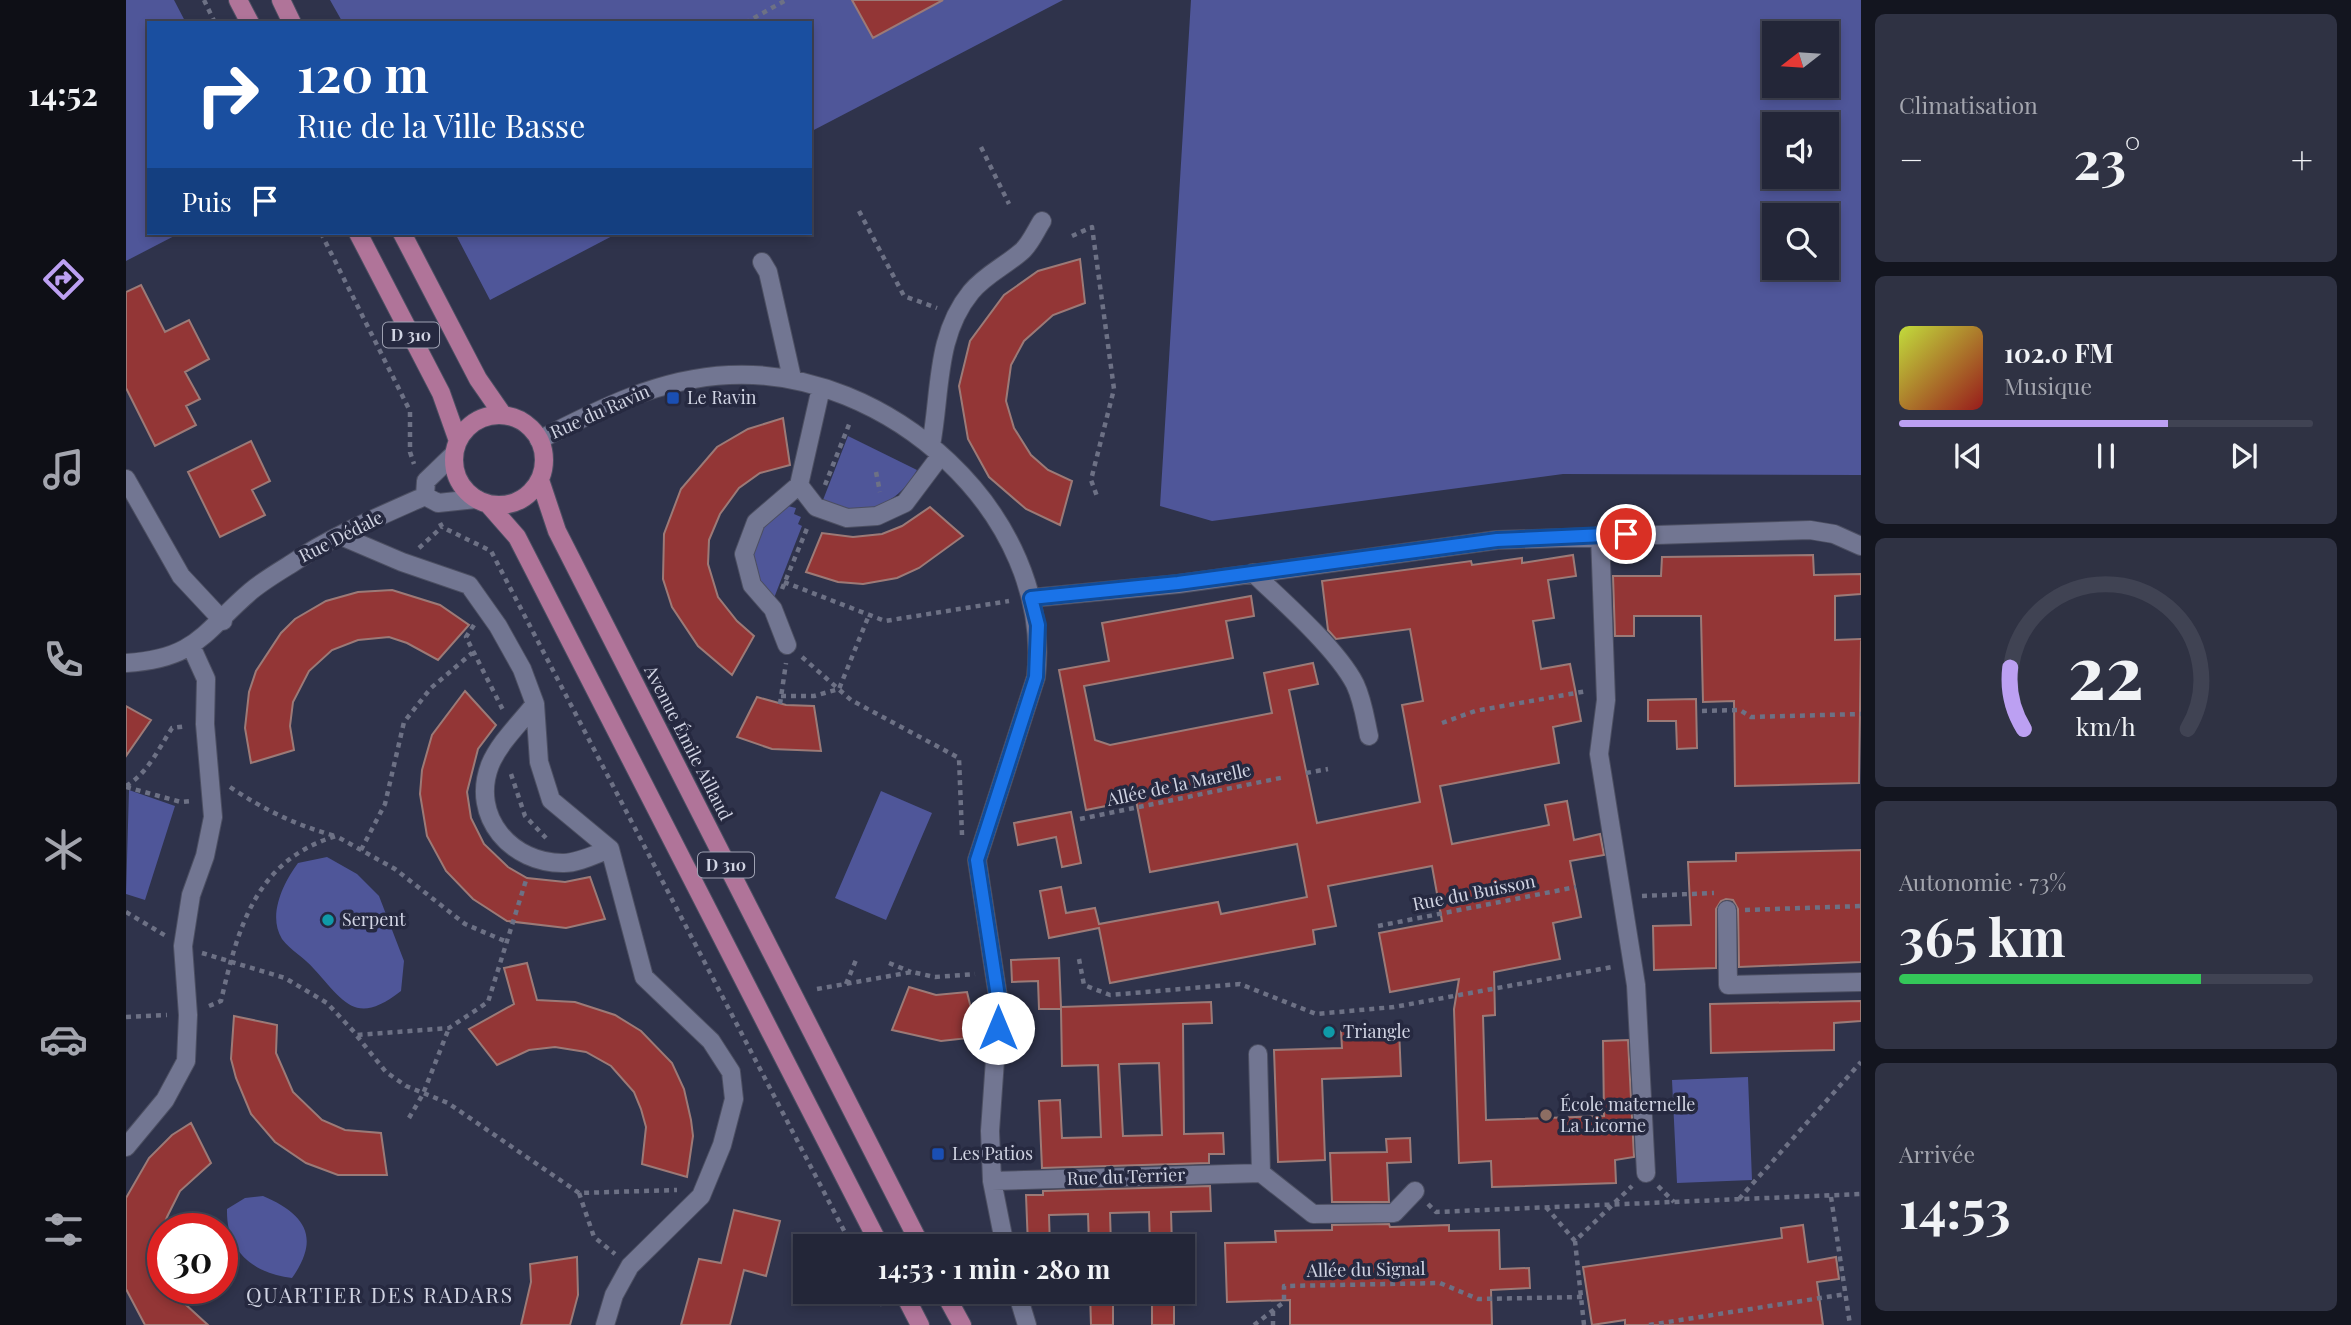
<!DOCTYPE html>
<html lang="fr">
<head>
<meta charset="utf-8">
<style>
  body { margin:0; font-family:"Playfair Display",serif; background:#2f3243; color:#f1f3f6; height:100vh; display:flex; flex-direction:column; font-size:26px; white-space:nowrap }
  * { box-sizing:border-box; margin:0 }
  p { font-size:23px; color:#a3a5ae }
  .icon { flex:none; width:38px; height:38px; fill:none; stroke:currentColor; stroke-width:2; stroke-linecap:round; stroke-linejoin:round }
  .map { position:relative; flex:1; overflow:hidden }
  .drawer { display:flex; flex-direction:column; gap:14px; padding:14px; background:#13151f; width:490px }
  .drawer>* { flex:none }
  .hud { position:absolute; left:21px; top:21px; width:665px; height:214px; border-radius:0px; box-shadow:0 4px 10px #0003,0 0 0 2px #404353; background:#1a4fa0; color:#fff; overflow:hidden }
  .needle { width:46px; rotate:253deg }
  .tools { position:absolute; left:1636px; top:21px; display:grid; gap:14px }
  .tools a { display:grid; place-items:center; width:77px; height:77px; border-radius:0px; background:#232638; box-shadow:0 4px 10px #0003,0 0 0 2px #404353; font-size:35px }
  .speed { position:absolute; left:21px; top:1213px; display:flex; gap:14px; font-size:35px; font-weight:700; text-align:center }
  .speed>* { display:grid; place-content:center; width:91px; height:91px; border-radius:50%; background:#232638; box-shadow:0 4px 10px #0003,0 0 0 2px #404353; line-height:1 }
  .speed .limit { border:10px solid #d22; background:#fff; color:#111 }
  .pin { position:absolute; display:grid; place-items:center; width:60px; height:60px; color:#fff; margin:-30px; border:4px solid #fff; border-radius:50%; box-shadow:0 2px 7px #0007 }
  .me { position:absolute; width:77px; margin:-38px; rotate:0deg; stroke-linejoin:round; filter:drop-shadow(0 0 5px #0008) }
  .turn { display:flex; align-items:center; gap:24px; height:147px; padding:0 35px; font-size:32px }
  .turn .icon { width:91px; height:91px; stroke-width:2.5 }
  .turn b { display:block; font-size:49px; line-height:60px }
  .then { display:flex; align-items:center; height:66px; padding:0 35px; background:#0003; gap:14px; font-size:26px }
  .big { font-size:52px; font-weight:700; line-height:1.1 }
  .drawer .tile { flex:1; display:flex; flex-direction:column; justify-content:center; gap:10px; min-width:0; padding:0 24px; border-radius:10px; background:#2f3243 }
  .drawer .dial { align-items:center; gap:0 }
  .dial svg { height:182px; overflow:visible; fill:none; stroke:#404353; stroke-width:7; stroke-linecap:round; text-anchor:middle }
  .dial text { fill:#f1f3f6; stroke:none }
  .song { display:flex; align-items:center; gap:21px }
  .cover { width:84px; height:84px; border-radius:10px; background:linear-gradient(135deg,hsl(70 70% 55%),hsl(0 70% 35%)) }
  .played { height:7px; border-radius:4px; background:linear-gradient(90deg,#bca0f2 65%,#404353 65%) }
  .keys { display:flex; justify-content:space-around; direction:ltr }
  .heat { display:flex; justify-content:space-between; align-items:center; font-size:38px; direction:ltr }
  .charge { height:10px; border-radius:5px; background:linear-gradient(90deg,#34c759 73%,#404353 0) }
  .trip { position:absolute; left:667px; top:1234px; width:402px; height:70px; border-radius:0px; background:#232638; box-shadow:0 4px 10px #0003,0 0 0 2px #404353; font-weight:700; line-height:70px; text-align:center }
  main { display:flex; flex:1; min-height:0 }
  .menu { display:flex; flex-direction:column; width:126px; justify-content:space-around; align-items:center; background:#0e0f16; color:#a3a5ae }
  .menu .icon { width:49px; height:49px }
  .menu .on { color:#bca0f2 }
  .menu b { font-size:32px; color:#f1f3f6 }
  .map>svg:first-child { display:block }
</style>
</head>
<body>
<main>
<nav class="menu">
<b>14:52</b>
<svg class="icon on" aria-label="directions" viewBox="0 0 24 24"><path d="M12 3l9 9-9 9-9-9zM9 14v-3h6M13 9l2 2-2 2"/></svg>
<svg class="icon" aria-label="music" viewBox="0 0 24 24"><path d="M9 18V5l10-2v13"/><circle cx="6" cy="18" r="3"/><circle cx="16" cy="16" r="3"/></svg>
<svg class="icon" aria-label="phone" viewBox="0 0 24 24"><path d="M5 4h4l2 5-3 2q2 4 5 5l2-3 5 2v4C11 20 4 13 5 4z"/></svg>
<svg class="icon" aria-label="climate" viewBox="0 0 24 24"><path d="M12 3v18M4 7l16 10M4 17L20 7"/></svg>
<svg class="icon" aria-label="car" viewBox="0 0 24 24"><path d="M5 17H2v-5l4-1 3-4h7l3 4 3 1v5h-3M9 17h6M6 11h13"/><circle cx="7" cy="17" r="2"/><circle cx="17" cy="17" r="2"/></svg>
<svg class="icon" aria-label="filters" viewBox="0 0 24 24"><path d="M4 7h16M4 17h16"/><circle cx="9" cy="7" r="2"/><circle cx="15" cy="17" r="2"/></svg>
</nav>
<div class="map">
<svg width="1735" height="1325" viewBox="0 0 1735 1325">
  <rect width="100%" height="100%" fill="#2f334b"/>
  <path fill="#4f5699" fill-rule="evenodd" d="M0 0H48L60 23H23V233H54L0 261Z
    M204 0H937L684 132V23H217Z
    M1065 0H1735V475L1437 474 1086 521 1034 506ZM1648 33H1701V86H1648ZM1648 124H1701V177H1648ZM1648 215H1701V268H1648Z
    M329 233H492L364 300Z
    M722 436 791 470C771 506 734 521 697 500Z
    M658 505 670 508 668 514 675 517 672 524 676 526 648 598C611 560 626 536 658 505Z
    M3 790 49 806 19 900 0 894Z
    M755 791 806 813 760 920 709 898Z
    M201 857 231 874 253 896 278 961 275 991C230 1026 219 1003 188 969 179 958 164 950 156 939 141 915 158 882 172 863Z
    M1622 1077 1626 1180 1551 1183 1546 1080Z
    M137 1196C179 1214 195 1237 166 1278 126 1273 100 1251 101 1209L119 1198Z"/>
  <path fill="#933636" stroke="#9c7a77" stroke-width="2" fill-rule="evenodd" d="M726 0H817L747 38Z
    M954 259 959 303 927 315 898 341 885 365 880 401 888 428 905 455 922 470 946 481 934 525 900 509 863 477 842 439 833 386 844 341 878 295 912 271Z
    M15 285 39 332 63 320 83 359 59 372 74 399 60 406 70 425 29 446 0 388V292Z
    M657 418 664 465 634 473 613 488 594 514 583 540 582 564 592 597 611 621 628 636 606 675 572 646 546 607 537 579 538 534 555 489 591 447 622 429Z
    M125 441 144 481 126 490 139 515 94 537 62 472Z
    M804 507 837 536 793 568 771 578 737 584 712 582 680 572 696 533 727 537 756 534 776 526Z
    M1447 555 1450 576 1422 580 1428 618 1407 621 1415 669 1444 664 1449 689 1455 721 1427 727 1433 763 1314 786 1326 844 1423 825 1419 805 1441 801 1448 840 1474 834 1478 855 1444 861 1455 917 1427 923 1434 959 1368 972 1369 1015 1357 1016 1360 1120 1478 1116 1477 1041 1502 1040 1508 1157 1489 1160 1490 1183 1366 1187 1365 1161 1333 1163 1328 1009 1333 979 1264 992 1253 933 1316 921 1306 866 1202 886 1210 926 1187 930 1189 944 1141 953 984 983 973 928 923 938 914 891 935 887 940 913 969 908 973 924 1092 902 1095 914 1181 897 1171 844 1024 872 1010 800 960 810 933 670 983 661 976 623 1125 596 1128 616 1100 621 1107 658 958 686 969 740 984 745 1146 713 1138 673 1187 663 1192 684 1163 690 1191 823 1294 802 1276 705 1297 701 1284 629 1210 639 1202 630 1196 581 1345 561 1346 565 1396 558V563Z
    M1687 555 1688 575 1735 574V594L1709 596V640L1735 639 1733 783 1609 786 1608 701 1577 702 1575 616H1508V636H1489L1487 576H1535L1536 557Z
    M266 590 314 605 343 625 312 660 281 643 263 637 232 640 206 650 183 671 167 702 164 726 168 750 125 763 119 728 123 692 130 671 155 633 169 619 200 601 232 592Z
    M339 691 370 725 352 749 341 792 345 818 358 844 382 867 401 878 439 882 464 877 479 919 440 928 381 921 347 899 320 871 301 836 294 794 296 770 306 735Z
    M631 697 660 705 688 706 695 751 646 749 611 737Z
    M1570 699 1571 748 1551 749 1550 721H1522V700Z
    M0 706 25 720 0 756Z
    M945 812 955 863 936 867 930 837 892 845 888 823Z
    M1735 850V962L1613 967 1612 909 1607 900 1600 899 1595 901 1590 909V968L1528 970 1527 926 1565 925 1562 862 1610 861V853Z
    M933 958 935 1007 1085 1002 1086 1023 1057 1024 1058 1134 1097 1133 1098 1154H1083V1163L916 1168 913 1101 934 1100 936 1138 975 1137 972 1065 936 1066 935 1009H913L912 981 886 982 885 960ZM1033 1063 1036 1135 997 1136 993 1064Z
    M401 963 411 1000 449 1002 489 1015 515 1031 546 1063 558 1089 565 1120 567 1136 561 1177 516 1164 520 1127 515 1109 508 1092 485 1066 460 1052 429 1047 403 1050 371 1065 343 1029 388 1004 378 968Z
    M783 987 810 995 841 992 852 1037 815 1041 766 1030Z
    M1735 1001V1021L1708 1023V1050L1585 1053 1584 1004Z
    M108 1016 151 1025 150 1053 167 1092 196 1120 219 1130 255 1133 261 1175H212L180 1163 149 1142 125 1114 110 1078 105 1059Z
    M1273 1029 1275 1076 1196 1079 1199 1160 1152 1162 1148 1050 1216 1048 1215 1031Z
    M65 1123 85 1163 54 1191 41 1217 37 1228V1288H49L58 1303 82 1325H19L0 1289V1198L23 1158 46 1135Z
    M1284 1138 1285 1162 1261 1163 1263 1202H1206L1204 1153 1261 1152 1260 1139Z
    M1084 1186 1085 1211 1045 1212 1046 1246H1024L1023 1212 984 1213 985 1246H963L962 1214 923 1215 924 1246H902L900 1195H917V1191Z
    M608 1210 654 1221 640 1276 618 1270 604 1325H555L573 1259 595 1263Z
    M1263 1224 1264 1227 1323 1225V1231L1373 1230 1374 1269 1403 1268 1404 1288 1365 1290 1366 1325H1164V1300L1101 1302 1099 1243 1150 1242 1149 1231 1206 1230V1225Z
    M1677 1225 1682 1262 1710 1257 1713 1279 1691 1282 1697 1325H1499V1320L1466 1325 1457 1267 1656 1238 1655 1228Z
    M451 1257 452 1295 444 1325H395L405 1282 404 1264Z
    M964 1292H987V1325H965Z
    M1026 1292H1048V1325H1026Z"/>
  <g fill="none" stroke-linecap="round" stroke-linejoin="round">
    <defs>
      <path id="minor" d="M636 262 642 272 666 378
        M413 440C473 409 534 378 603 375 761 367 928 514 910 677L851 860 873 1003 864 1131 866 1181 879 1246
        M805 445C815 393 809 336 845 292 859 275 879 266 895 252 904 245 910 230 916 221
        M0 479 55 576 97 621
        M673 485 690 507 721 518 751 516 779 503 815 455
        M299 496 300 481 328 454
        M299 496 312 503 350 499
        M1474 535 1480 700 1473 754 1510 985 1520 1173
        M215 536 276 562 343 585 372 626 396 669 409 704 413 762 425 800 484 849 518 977 585 1041 605 1072 608 1099 596 1145 575 1196 504 1266 488 1295 479 1325
        M1127 573C1157 601 1211 649 1229 684 1237 701 1239 718 1243 736
        M905 598 1052 584 1371 540 1684 530 1708 534 1735 546
        M661 645 647 609 626 585 618 554 630 522 673 485 695 388
        M0 663C71 659 78 631 125 591 137 581 152 572 165 564 206 536 254 516 299 496
        M409 704C394 723 373 743 364 765 344 817 386 864 438 863 452 863 470 854 484 849
        M1601 910 1602 985 1735 982
        M1132 1054 1135 1173 1187 1214 1268 1213 1289 1191
        M0 1147 39 1100 60 1061 62 1015 57 946 65 895 79 856 87 817 79 724 80 679 65 646
        M866 1181 1135 1173
        M891 1292 901 1325"/>
      <path id="major" d="M112 0 124 23
        M155 0 166 23
        M232 233 315 393 332 441
        M276 233 352 379 377 415
        M328 460a45 45 0 1 1 90 0a45 45 0 1 1-90 0Z
        M414 480 431 531 795 1246
        M362 504 391 537 754 1246
        M777 1292 794 1325
        M818 1292 836 1325"/>
    </defs>
    <use href="#minor" stroke="#4c4f62" stroke-width="20"/>
    <use href="#major" stroke="#4c4f62" stroke-width="20"/>
    <path stroke="#6d7185" stroke-width="4.5" stroke-dasharray="5 5" stroke-linecap="butt" d="M78 0 89 23
      M619 23 660 0
      M855 147 883 204
      M733 211 778 296 811 308
      M195 233 284 411V452L288 464
      M946 236 966 227 988 389 965 480 972 499
      M750 472 754 492
      M699 485 724 422
      M314 523 316 527 365 551 726 1246
      M293 548 316 527
      M658 582 759 621 883 601
      M656 589 682 526
      M348 625 340 637 377 710
      M676 657 725 700 833 758 836 835
      M655 696H688L713 689 743 615
      M654 704 660 663
      M1576 711 1614 710 1625 717 1735 714
      M1316 723 1349 711 1461 691
      M1180 773 1202 769
      M385 774 399 816 420 838
      M0 786C22 773 33 748 46 728L61 726
      M0 787 55 802 65 801
      M104 787C138 810 170 825 209 836
      M954 819 1159 777
      M235 850 259 804 278 722 305 688 346 653
      M1516 896 1588 893
      M1619 910 1735 906
      M0 912 40 936
      M1252 926 1450 887
      M76 953 159 978 201 1003 231 1035 323 1028 362 1002 401 877
      M953 959 958 985 984 995 1114 984 1190 1014 1268 1007 1486 967
      M763 963 785 972
      M720 984 730 960
      M691 989 786 972 809 977 849 974
      M83 1006 95 1001C112 927 130 860 210 836L269 869 339 924 381 942
      M0 1017 41 1015
      M231 1036 260 1072 280 1086 322 1103 453 1193 551 1190
      M283 1118 297 1094 323 1028
      M1532 1186 1548 1202
      M453 1193 468 1237 489 1254
      M1705 1197 1724 1325
      M1613 1199 1735 1062
      M1302 1204 1310 1212 1735 1194
      M1420 1207 1449 1241
      M750 1292 757 1306
      M1147 1311V1325
      M1128 1325 1158 1302V1286L1314 1283 1352 1299 1456 1297
      M1458 1325 1449 1241 1506 1186
      M1523 1325 1720 1294"/>
    <use href="#minor" stroke="#727692" stroke-width="18"/>
    <use href="#major" stroke="#b07499" stroke-width="18"/>
  </g>
  <g fill="none" stroke-linecap="round" stroke-linejoin="round">
    <defs>
      <path id="route" d="M872 1028 873 1003 851 860 910 677 912 625 905 598 1052 583 1371 540 1500 534"/>
    </defs>
    <use href="#route" stroke="#114b97" stroke-width="18"/>
    <use href="#route" stroke="#1a73e8" stroke-width="12"/>
  </g>
  <g fill="#1a4fb4" stroke="#262940" stroke-width="2.5">
    <rect x="540" y="391" width="14" height="14" rx="3.5"/>
    <rect x="805" y="1147" width="14" height="14" rx="3.5"/>
  </g>
  <g fill="#0f9aa8" stroke="#262940" stroke-width="2.5">
    <circle cx="202" cy="920" r="7"/>
    <circle cx="1203" cy="1032" r="7"/>
  </g>
  <circle fill="#8d6e63" stroke="#262940" stroke-width="2.5" cx="1420" cy="1115" r="7"/>
  <g text-anchor="middle" stroke-width="7" stroke-linejoin="round" paint-order="stroke">
    <g fill="#262940" stroke="#9ea1b2" stroke-width="2">
      <rect x="257" y="322.5" width="56" height="25" rx="5"/>
      <rect x="572" y="852.5" width="56" height="25" rx="5"/>
    </g>
    <g font-size="16" font-weight="bold" fill="#d1d4e3">
      <text x="285" y="341">D 310</text>
      <text x="600" y="871">D 310</text>
    </g>
    <g font-size="18" fill="#d1d4e3" stroke="#262940" text-anchor="start">
      <text x="561" y="404">Le Ravin</text>
      <text x="216" y="926">Serpent</text>
      <text x="1217" y="1038">Triangle</text>
      <text x="1434" y="1111">École maternelle<tspan x="1434" dy="21">La Licorne</tspan></text>
      <text x="826" y="1160">Les Patios</text>
    </g>
    <g font-size="18" fill="#d1d4e3" stroke="#262940">
      <text transform="translate(474 412) rotate(-24)" y="6">Rue du Ravin</text>
      <text transform="translate(215 537) rotate(-27)" y="6">Rue Dédale</text>
      <text transform="translate(562 743) rotate(63)" y="6">Avenue Émile Aillaud</text>
      <text transform="translate(1053 785) rotate(-12)" y="6">Allée de la Marelle</text>
      <text transform="translate(1348 893) rotate(-11)" y="6">Rue du Buisson</text>
      <text transform="translate(1000 1177) rotate(-2)" y="6">Rue du Terrier</text>
      <text transform="translate(1240 1270) rotate(-1)" y="6">Allée du Signal</text>
    </g>
    <g font-size="21" letter-spacing="2" fill="#d1d4e3" stroke="#262940">
      <text x="254" y="1303">QUARTIER DES RADARS</text>
    </g>
  </g>
</svg>
<div class="tools">
<a><svg class="needle" viewBox="-14 -14 28 28"><path d="M0-13l5 13h-10z" fill="#e53935"/><path d="M0 13l5-13h-10z" fill="#a3a5ae"/></svg></a>
<a><svg class="icon" aria-label="sound" viewBox="0 0 24 24"><path d="M4 9h4l5-4v14l-5-4H4zM17 9q2 3 0 6"/></svg></a>
<a><svg class="icon" aria-label="search" viewBox="0 0 24 24"><circle cx="10" cy="10" r="6"/><path d="M15 15l6 6"/></svg></a>
</div>
<div class="speed"><div class="limit">30</div></div>
<div class="pin" style="left:1500px;top:534px;background:#d93025"><svg class="icon" aria-label="arrive" viewBox="0 0 24 24"><path d="M6 21V4h12l-3 4 3 4H6"/></svg></div>
<svg class="me" style="left:872px;top:1028px" viewBox="-20 -20 40 40"><circle r="19" fill="#fff"/><path d="M0-13L10 11 0 6-10 11z" fill="#1a73e8"/></svg>
<div class="trip">14:53 · 1 min · 280 m</div>
<div class="hud">
<div class="turn"><svg class="icon" aria-label="right" viewBox="0 0 24 24"><path d="M7 20v-9h11M14 6l5 5-5 5"/></svg><div><b>120 m</b>Rue de la Ville Basse</div></div>
<div class="then">Puis<svg class="icon" aria-label="arrive" viewBox="0 0 24 24"><path d="M6 21V4h12l-3 4 3 4H6"/></svg></div>
</div>
</div>
<section class="drawer">
<div class="tile"><p>Climatisation</p>
<div class="heat"><a>−</a><b class="big">23°</b><a>+</a></div>
</div>
<div class="tile">
<div class="song"><i class="cover"></i><div><b>102.0 FM</b><p>Musique</p></div></div>
<div class="played"></div>
<div class="keys"><svg class="icon" aria-label="previous" viewBox="0 0 24 24"><path d="M18 5L8 12l10 7zM5 5v14"/></svg><svg class="icon" aria-label="pause" viewBox="0 0 24 24"><path d="M8 5v14M16 5v14"/></svg><svg class="icon" aria-label="next" viewBox="0 0 24 24"><path d="M6 5l10 7-10 7zM19 5v14"/></svg></div>
</div>
<div class="tile dial"><svg viewBox="0 0 100 80">
<path d="M14 69A42 42 0 1 1 86 69"/>
<path d="M14 69A42 42 0 0 1 8 42" stroke="#bca0f2"/>
<text x="50" y="56" font-size="32" font-weight="700">22</text>
<text x="50" y="72" font-size="11">km/h</text>
</svg></div>
<div class="tile"><p>Autonomie · 73%</p><b class="big">365 km</b><div class="charge"></div></div>
<div class="tile"><p>Arrivée</p><b class="big">14:53</b></div>
</section>
</main>
</body>
</html>
